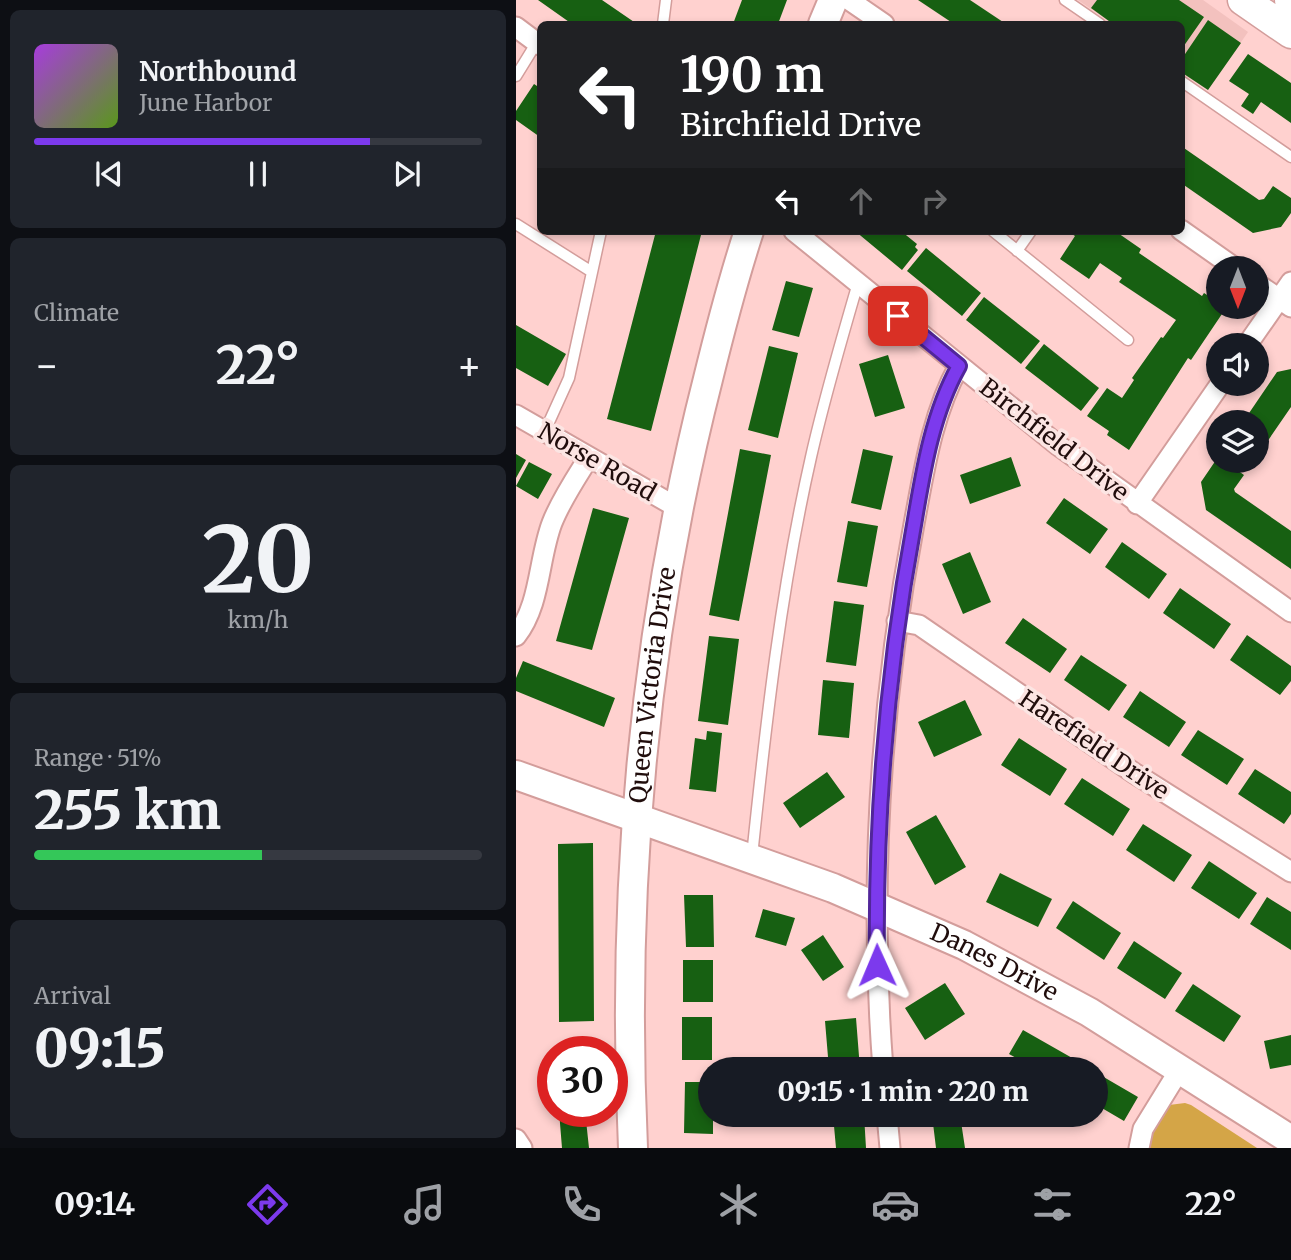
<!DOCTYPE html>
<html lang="en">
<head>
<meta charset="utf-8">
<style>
  body { margin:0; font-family:Merriweather,serif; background:#20242c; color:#f1f3f6; height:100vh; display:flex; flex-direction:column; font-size:26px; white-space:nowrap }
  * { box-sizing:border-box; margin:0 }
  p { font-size:23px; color:#9ea1a6 }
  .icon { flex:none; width:38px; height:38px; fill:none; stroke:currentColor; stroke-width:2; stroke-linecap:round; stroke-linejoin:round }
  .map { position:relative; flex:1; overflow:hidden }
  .sheet { display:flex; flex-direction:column; gap:10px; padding:10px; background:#0d0f14; width:516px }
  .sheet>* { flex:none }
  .top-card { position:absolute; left:21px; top:21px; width:648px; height:214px; border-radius:10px; box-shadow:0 4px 10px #0003; background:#202124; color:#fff; overflow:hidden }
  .needle { width:46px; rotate:180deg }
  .controls { position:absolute; left:690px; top:256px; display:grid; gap:14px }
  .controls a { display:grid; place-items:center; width:63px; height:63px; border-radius:50%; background:#171b24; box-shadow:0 4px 10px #0003; font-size:35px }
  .speed { position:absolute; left:21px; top:1036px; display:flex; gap:14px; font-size:35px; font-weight:700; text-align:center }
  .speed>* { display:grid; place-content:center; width:91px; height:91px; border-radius:50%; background:#171b24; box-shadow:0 4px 10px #0003; line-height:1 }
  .speed .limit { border:10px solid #d22; background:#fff; color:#111 }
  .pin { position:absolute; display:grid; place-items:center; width:60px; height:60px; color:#fff; margin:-30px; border-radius:14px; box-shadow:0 4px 10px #0006 }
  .me { position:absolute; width:77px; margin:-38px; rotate:359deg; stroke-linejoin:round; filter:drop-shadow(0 0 5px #0008) }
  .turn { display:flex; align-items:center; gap:24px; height:147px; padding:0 28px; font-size:32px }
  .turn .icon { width:91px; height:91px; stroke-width:2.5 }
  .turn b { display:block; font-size:49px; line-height:60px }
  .lanes { display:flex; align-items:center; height:66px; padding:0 28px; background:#0003; justify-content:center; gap:35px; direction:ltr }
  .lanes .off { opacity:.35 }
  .big { font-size:52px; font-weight:800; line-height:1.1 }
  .sheet .card { flex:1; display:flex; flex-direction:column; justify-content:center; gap:10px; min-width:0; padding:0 24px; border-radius:10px; background:#20242c }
  .sheet .dial { align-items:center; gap:0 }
  .dial b { font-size:91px; line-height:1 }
  .song { display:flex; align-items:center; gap:21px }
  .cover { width:84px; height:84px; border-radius:10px; background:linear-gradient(135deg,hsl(280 70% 55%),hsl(90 70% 35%)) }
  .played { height:7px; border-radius:4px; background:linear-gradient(90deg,#7c3aed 75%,#363941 75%) }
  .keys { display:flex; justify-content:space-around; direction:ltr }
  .heat { display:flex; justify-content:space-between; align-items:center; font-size:38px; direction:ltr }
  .charge { height:10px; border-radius:5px; background:linear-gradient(90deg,#34c759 51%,#363941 0) }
  .trip { position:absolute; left:182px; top:1057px; width:410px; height:70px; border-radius:35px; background:#171b24; box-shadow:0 4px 10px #0003; font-weight:800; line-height:70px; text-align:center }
  .menu { display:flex; height:112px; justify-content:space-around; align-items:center; background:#090b0e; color:#9ea1a6 }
  .menu .icon { width:49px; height:49px }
  .menu .on { color:#7c3aed }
  .menu b { font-size:32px; color:#f1f3f6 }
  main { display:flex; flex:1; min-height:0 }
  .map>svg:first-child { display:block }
</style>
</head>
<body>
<main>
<section class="sheet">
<div class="card">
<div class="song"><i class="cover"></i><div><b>Northbound</b><p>June Harbor</p></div></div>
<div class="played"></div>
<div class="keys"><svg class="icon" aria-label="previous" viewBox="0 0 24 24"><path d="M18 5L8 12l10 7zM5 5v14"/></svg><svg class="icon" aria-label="pause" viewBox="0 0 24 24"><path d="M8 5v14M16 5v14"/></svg><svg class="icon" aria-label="next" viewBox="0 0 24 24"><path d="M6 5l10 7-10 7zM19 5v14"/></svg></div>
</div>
<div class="card"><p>Climate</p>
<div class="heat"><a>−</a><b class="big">22°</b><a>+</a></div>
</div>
<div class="card dial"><b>20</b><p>km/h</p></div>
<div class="card"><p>Range · 51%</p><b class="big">255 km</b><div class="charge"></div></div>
<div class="card"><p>Arrival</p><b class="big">09:15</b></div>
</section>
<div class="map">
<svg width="775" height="1148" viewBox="0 0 775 1148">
  <rect width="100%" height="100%" fill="#ffd1cf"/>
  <path fill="#f3c1be" d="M562 0H687L732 32 692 90 665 72V24H597Z"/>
  <path fill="#d4a547" d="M669 1103 675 1105 741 1148H632L637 1132 653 1105Z"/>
  <path fill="#176012" d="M22 0H86L121 24H56Z
    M226 0H271L262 24H217Z
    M402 0H454L490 24H438Z
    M581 0H663L688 17 665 50V24H629L626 22 625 24H597L575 8Z
    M692 20 725 43 692 90 665 72V60Z
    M732 54 775 83V123L745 102 737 114 725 106 733 94 713 81Z
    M18 84 24 88V137L0 120V111Z
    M665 146 743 200 748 199 757 186 775 198V213L765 227 737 233 665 183Z
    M140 231H186L135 431 91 419Z
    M339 231H385L401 244 399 247 402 250 386 270Z
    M558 231H599L625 249 623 253 686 296 688 293 702 302V306L710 308 675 360 672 358 613 450 591 435 593 431 571 416 591 388 606 398 618 380 616 378 645 337 647 338 660 320 603 282 606 278 584 263 573 279 544 259 559 236 556 234Z
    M410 248 465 293 446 316 391 271Z
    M270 281 297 288 283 337 256 330Z
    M468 297 524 341 505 364 450 320Z
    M0 325 50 354 32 386 0 368Z
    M528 344 583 388 565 411 509 368Z
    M253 346 282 353 262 438 232 430Z
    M372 355 389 408 359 417 343 364Z
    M775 369V407L740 458V422H727L761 372Z
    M224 449 255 455 223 621 193 615Z
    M347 449 377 456 365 510 335 503Z
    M0 454 10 460 0 478Z
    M495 457 505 486 454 504 444 475Z
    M700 460H707L728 475 718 489 719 492 775 531V569L690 510 685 482Z
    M13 462 36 474 22 499 0 486Z
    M548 498 592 529 574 554 530 523Z
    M77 508 113 518 76 650 40 641Z
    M332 521 362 526 351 587 321 582Z
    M606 542 651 574 633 599 589 567Z
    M454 552 475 602 447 614 426 564Z
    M664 588 715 624 698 649 647 613Z
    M318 601 348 605 340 666 310 662Z
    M507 618 551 649 534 673 489 643Z
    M731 635 775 666V681L764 695 714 660Z
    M193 636 223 639 212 725 182 721Z
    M565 655 611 685 593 711 548 680Z
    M7 661 99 698 88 727 0 691V678Z
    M307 680 338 683 333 738 302 735Z
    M624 691 670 722 653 747 607 717Z
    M449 700 466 735 418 757 402 722Z
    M682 730 728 759 711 785 665 755Z
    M191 731 206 733 200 792 173 789 179 738 190 740Z
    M503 738 551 769 534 796 485 765Z
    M739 769 775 792V814L768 824 722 794Z
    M311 772 329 797 284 828 267 803Z
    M566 778 614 809 597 836 548 804Z
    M420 815 450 867 419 885 390 832Z
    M627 824 676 855 658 882 610 850Z
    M77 843 78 1021 43 1022 42 844Z
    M693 861 741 893 723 919 675 888Z
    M484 873 536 899 522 927 470 902Z
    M168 895H197L198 947H170Z
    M751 897 775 912V950L734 924Z
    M557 901 605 933 588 960 540 928Z
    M247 909 279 918 270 946 239 937Z
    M307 935 328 967 307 981 285 950Z
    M618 941 666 973 649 999 601 968Z
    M167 960H197V1002H167Z
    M429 983 449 1014 409 1040 389 1008Z
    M677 984 725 1016 708 1042 659 1011Z
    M166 1017H196V1060H166Z
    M340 1018 344 1069H313L309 1021Z
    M507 1030 565 1063 575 1069H520L493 1054Z
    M775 1035V1065L754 1069 748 1041Z
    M579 1072 622 1097 608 1121 579 1104Z
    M169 1082H194V1115H197V1134L168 1133Z
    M43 1111H69L73 1148H46Z
    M317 1115H348L350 1148H320Z
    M416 1115H444L449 1148H420Z"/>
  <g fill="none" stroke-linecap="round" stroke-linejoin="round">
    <defs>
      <path id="lane" d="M549 0 584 24
        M147 24 150 0
        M0 76 21 42
        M665 81 775 157
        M0 224 76 272
        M477 231 612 340
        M501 251 515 231
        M29 431 53 378 85 231
        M236 856C250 722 265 589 295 457 308 399 325 341 342 283"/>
      <path id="street" d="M333 0 368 24
        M0 27 24 45
        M665 230 719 268
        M278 231 543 446 775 612
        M740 283 775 307
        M731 345 775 282
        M0 415 162 508
        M621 504 705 383
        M381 621 403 625 618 773 775 872
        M0 636C25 604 22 560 36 523 45 500 60 478 73 457
        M367 1069C353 887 364 703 398 524 408 471 416 414 443 366
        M371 1115 374 1148
        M0 1139 6 1148
        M623 1148 627 1129 664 1069"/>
      <g id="secondary">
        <path d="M307 24 317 0"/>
        <path id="s1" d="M0 775 317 888 448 945 573 1012 775 1140"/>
        <path id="s2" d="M117 1148C105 890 128 630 192 379 204 330 217 280 233 231"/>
      </g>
      <path id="primary" d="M727 0 775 33
        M774 0H775"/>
    </defs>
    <use href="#lane" stroke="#d39d9b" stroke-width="13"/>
    <use href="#street" stroke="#d39d9b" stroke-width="23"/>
    <use href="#secondary" stroke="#d39d9b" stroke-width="32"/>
    <use href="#primary" stroke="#d39d9b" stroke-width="33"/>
    <use href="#lane" stroke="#fff" stroke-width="10"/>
    <use href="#street" stroke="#fff" stroke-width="19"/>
    <use href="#secondary" stroke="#fff" stroke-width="28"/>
    <use href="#primary" stroke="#fff" stroke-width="30"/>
  </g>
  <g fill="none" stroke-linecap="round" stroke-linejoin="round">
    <defs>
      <path id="route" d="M361 965C359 817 371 670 398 525 407 472 416 414 443 366L382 316"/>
    </defs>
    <use href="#route" stroke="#51269a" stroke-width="18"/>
    <use href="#route" stroke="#7c3aed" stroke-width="12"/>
  </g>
  <g text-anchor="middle" stroke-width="7" stroke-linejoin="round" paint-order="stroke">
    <g font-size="24" fill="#200d0c" stroke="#fce5e3">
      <text transform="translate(538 440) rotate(38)" y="8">Birchfield Drive</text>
      <text transform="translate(81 462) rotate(30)" y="8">Norse Road</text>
      <text dy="8" stroke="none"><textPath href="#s2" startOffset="464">Queen Victoria Drive</textPath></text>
      <text transform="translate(578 745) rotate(34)" y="8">Harefield Drive</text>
      <text dy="8" stroke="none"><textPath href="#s1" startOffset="514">Danes Drive</textPath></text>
    </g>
  </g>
</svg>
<div class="controls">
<a><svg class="needle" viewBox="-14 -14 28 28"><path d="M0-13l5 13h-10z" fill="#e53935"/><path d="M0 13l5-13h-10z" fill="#9ea1a6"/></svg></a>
<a><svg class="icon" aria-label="sound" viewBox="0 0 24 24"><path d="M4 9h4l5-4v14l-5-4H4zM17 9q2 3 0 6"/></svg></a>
<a><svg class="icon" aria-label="layers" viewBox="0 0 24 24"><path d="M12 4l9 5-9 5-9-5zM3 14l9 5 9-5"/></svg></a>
</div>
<div class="speed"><div class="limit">30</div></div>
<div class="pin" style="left:382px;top:316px;background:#d93025"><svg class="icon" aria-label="arrive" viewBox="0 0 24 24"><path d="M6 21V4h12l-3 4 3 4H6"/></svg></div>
<svg class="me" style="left:361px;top:965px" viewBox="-20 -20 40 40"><path d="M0-17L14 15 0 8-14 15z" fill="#7c3aed" stroke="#fff" stroke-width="4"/></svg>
<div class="trip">09:15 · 1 min · 220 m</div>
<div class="top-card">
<div class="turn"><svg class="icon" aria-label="left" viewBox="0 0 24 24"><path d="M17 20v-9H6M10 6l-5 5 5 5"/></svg><div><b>190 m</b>Birchfield Drive</div></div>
<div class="lanes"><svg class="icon" aria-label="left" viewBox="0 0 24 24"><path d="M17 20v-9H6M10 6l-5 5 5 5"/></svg><svg class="icon off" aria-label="ahead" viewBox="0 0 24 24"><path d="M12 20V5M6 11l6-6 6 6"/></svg><svg class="icon off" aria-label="right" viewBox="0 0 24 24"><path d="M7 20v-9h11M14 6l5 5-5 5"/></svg></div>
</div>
</div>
</main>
<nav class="menu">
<b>09:14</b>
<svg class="icon on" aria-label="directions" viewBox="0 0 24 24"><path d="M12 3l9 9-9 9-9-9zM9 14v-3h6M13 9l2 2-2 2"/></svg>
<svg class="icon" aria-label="music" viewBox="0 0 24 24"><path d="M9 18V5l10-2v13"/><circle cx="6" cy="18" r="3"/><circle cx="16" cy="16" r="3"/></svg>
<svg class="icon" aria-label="phone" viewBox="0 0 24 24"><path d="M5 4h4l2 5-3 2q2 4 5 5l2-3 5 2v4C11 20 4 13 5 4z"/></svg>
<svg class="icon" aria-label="climate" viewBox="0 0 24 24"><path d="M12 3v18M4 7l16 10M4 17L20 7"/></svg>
<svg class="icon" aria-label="car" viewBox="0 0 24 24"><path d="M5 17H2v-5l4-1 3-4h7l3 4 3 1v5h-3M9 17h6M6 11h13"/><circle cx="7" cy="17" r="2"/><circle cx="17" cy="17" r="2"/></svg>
<svg class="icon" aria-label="filters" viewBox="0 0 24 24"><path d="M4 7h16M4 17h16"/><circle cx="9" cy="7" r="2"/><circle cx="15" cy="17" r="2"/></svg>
<b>22°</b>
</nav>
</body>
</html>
